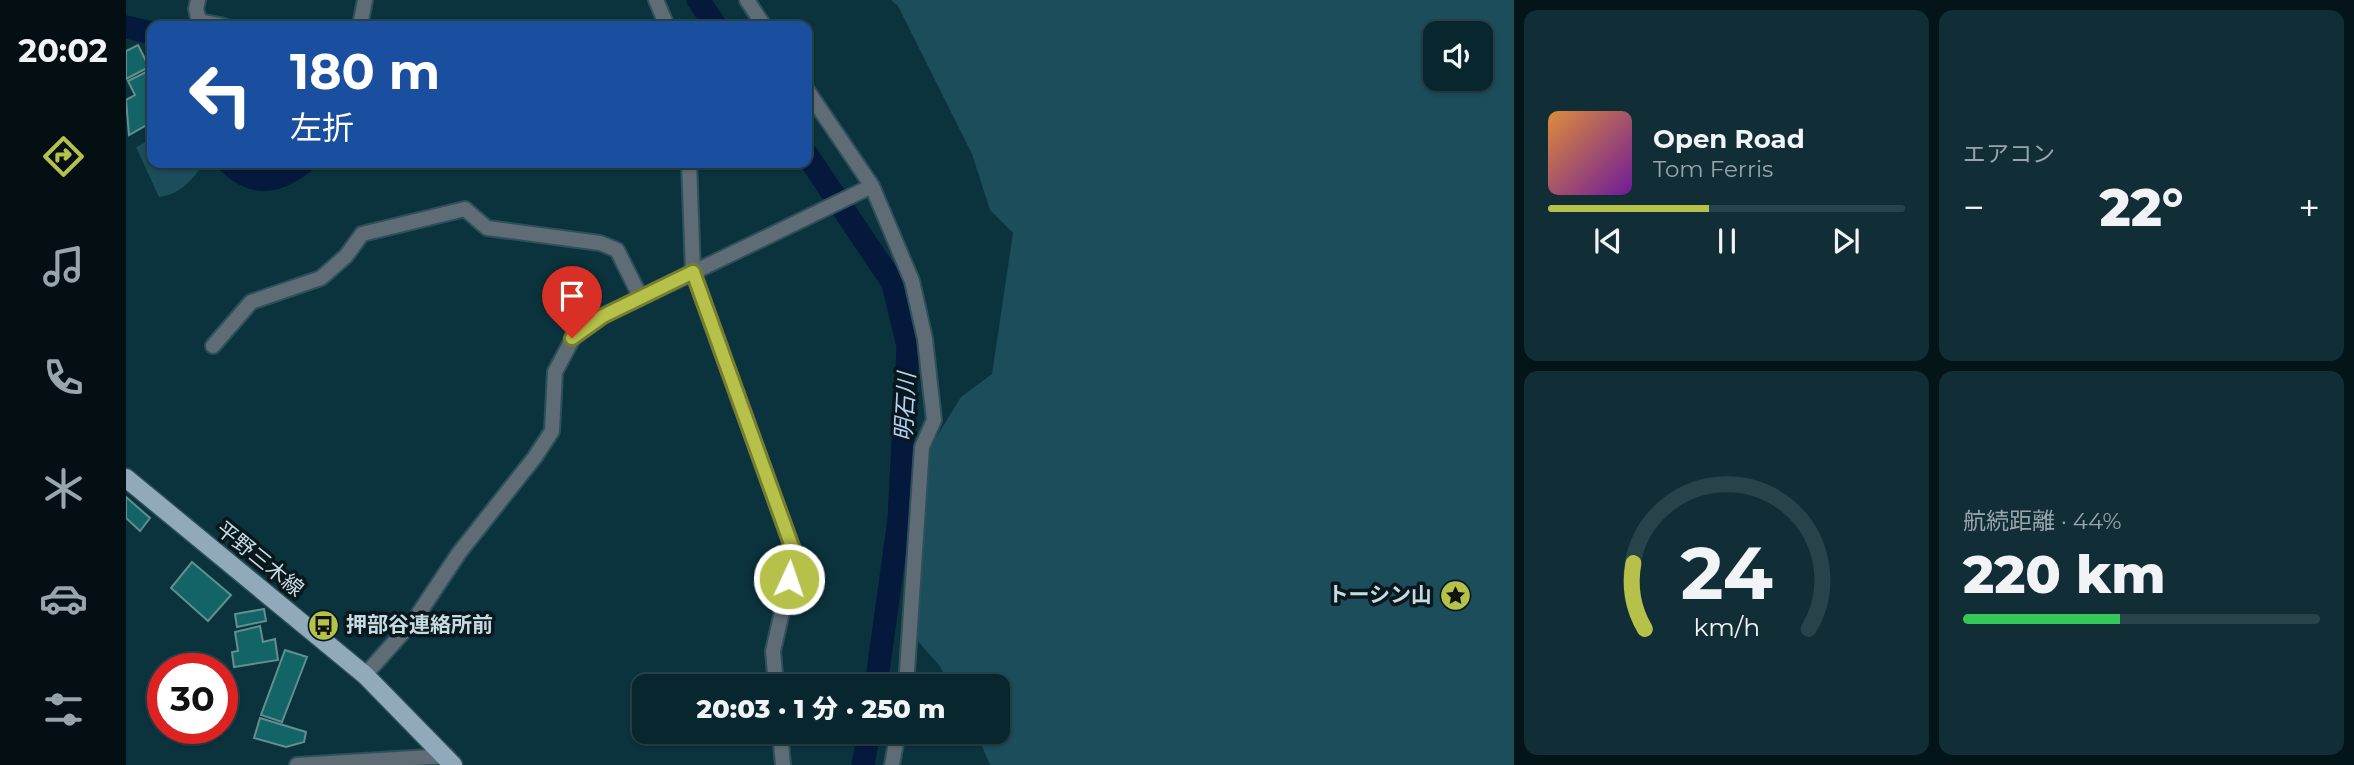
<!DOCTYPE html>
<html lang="ja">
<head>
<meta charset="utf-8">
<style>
  body { margin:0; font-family:Montserrat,"Noto Sans JP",sans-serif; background:#112e36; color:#f1f3f6; height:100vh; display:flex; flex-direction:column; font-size:26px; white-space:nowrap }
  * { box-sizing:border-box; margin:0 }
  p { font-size:23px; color:#98a5aa }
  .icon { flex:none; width:38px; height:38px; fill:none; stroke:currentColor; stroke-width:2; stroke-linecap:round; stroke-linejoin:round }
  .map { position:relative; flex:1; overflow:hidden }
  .panel { display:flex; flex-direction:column; gap:10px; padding:10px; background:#041519; width:840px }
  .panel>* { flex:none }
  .hud { position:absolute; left:21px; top:21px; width:665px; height:147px; border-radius:14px; box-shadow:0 2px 5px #0004,0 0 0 2px #29434a; background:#1a4fa0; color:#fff; overflow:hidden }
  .controls { position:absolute; left:1297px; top:21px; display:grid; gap:14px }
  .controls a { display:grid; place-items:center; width:70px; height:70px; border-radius:14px; background:#08262e; box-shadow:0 2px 5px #0004,0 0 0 2px #29434a; font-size:35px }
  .speed { position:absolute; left:21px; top:653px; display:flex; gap:14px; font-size:35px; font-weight:700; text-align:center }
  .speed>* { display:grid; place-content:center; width:91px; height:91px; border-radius:50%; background:#08262e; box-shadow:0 2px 5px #0004,0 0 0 2px #29434a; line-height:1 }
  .speed .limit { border:10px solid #d22; background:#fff; color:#111 }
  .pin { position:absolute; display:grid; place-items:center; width:60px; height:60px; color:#fff; margin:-72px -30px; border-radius:50% 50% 50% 0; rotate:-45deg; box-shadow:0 0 7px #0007 }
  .pin .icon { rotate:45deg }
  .me { position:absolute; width:77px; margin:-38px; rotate:3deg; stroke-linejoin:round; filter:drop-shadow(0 0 5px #0008) }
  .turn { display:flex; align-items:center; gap:24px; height:147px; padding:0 28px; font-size:32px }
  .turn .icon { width:91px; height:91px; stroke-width:2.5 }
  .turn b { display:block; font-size:49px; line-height:60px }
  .big { font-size:52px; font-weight:800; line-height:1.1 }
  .panel .card { flex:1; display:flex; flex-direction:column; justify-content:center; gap:10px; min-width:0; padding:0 24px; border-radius:14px; background:#112e36 }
  .panel .dial { align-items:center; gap:0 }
  .dial svg { height:182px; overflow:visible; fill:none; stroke:#29434a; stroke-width:7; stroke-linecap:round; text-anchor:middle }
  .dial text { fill:#f1f3f6; stroke:none }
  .song { display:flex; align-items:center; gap:21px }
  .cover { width:84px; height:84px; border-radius:10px; background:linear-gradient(135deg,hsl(30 70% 55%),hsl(280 70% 35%)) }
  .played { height:7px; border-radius:4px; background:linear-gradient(90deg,#b6c149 45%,#29434a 45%) }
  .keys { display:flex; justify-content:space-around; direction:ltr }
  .heat { display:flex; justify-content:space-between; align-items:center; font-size:38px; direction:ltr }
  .charge { height:10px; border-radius:5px; background:linear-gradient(90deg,#34c759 44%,#29434a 0) }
  .panel .tiles { flex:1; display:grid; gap:10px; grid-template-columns:repeat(2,1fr) }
  .trip { position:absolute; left:506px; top:674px; width:378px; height:70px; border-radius:14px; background:#08262e; box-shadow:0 2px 5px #0004,0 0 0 2px #29434a; font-weight:800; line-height:70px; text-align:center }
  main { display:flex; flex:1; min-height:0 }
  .tab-bar { display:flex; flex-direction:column; width:126px; justify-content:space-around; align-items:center; background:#030f12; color:#98a5aa }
  .tab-bar .icon { width:49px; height:49px }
  .tab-bar .selected { color:#b6c149 }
  .tab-bar b { font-size:32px; color:#f1f3f6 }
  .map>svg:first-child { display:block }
</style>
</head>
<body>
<main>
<nav class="tab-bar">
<b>20:02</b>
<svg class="icon selected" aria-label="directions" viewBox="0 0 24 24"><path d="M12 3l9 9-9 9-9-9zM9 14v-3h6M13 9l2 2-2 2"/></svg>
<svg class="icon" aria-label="music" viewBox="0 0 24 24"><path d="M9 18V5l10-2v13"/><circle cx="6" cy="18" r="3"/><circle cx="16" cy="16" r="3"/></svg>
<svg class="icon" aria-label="phone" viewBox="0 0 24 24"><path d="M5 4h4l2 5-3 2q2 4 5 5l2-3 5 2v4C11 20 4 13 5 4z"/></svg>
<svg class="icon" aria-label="climate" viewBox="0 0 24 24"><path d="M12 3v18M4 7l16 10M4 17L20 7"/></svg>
<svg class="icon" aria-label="car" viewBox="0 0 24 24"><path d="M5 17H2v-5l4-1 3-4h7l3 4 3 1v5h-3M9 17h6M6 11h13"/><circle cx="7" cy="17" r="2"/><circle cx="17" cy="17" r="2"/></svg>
<svg class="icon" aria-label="filters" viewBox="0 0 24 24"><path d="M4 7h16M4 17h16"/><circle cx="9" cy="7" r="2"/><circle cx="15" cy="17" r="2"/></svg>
</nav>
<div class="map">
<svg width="1388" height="765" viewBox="0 0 1388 765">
  <rect width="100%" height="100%" fill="#0b333d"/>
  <path fill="#1b4d5a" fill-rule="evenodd" d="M765 0H1388V765H864L850 732H872V686H825L813 665 789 638 803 449 835 397 866 374 887 233 864 210 846 154 772 6ZM1309 33H1354V79H1309Z
    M26 139V163H73L75 167C65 182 52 195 33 197L10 147Z"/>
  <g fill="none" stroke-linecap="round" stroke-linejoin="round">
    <path stroke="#05193c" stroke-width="23" d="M572 0 590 26
      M0 27 26 33
      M681 155 767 283 782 347 773 519 750 686
      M103 163C128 187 150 183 177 163
      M737 765 743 732"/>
  </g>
  <path fill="#136466" stroke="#638e8f" stroke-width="2" d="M12 45 23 67 0 79V51Z
    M22 71 26 79V122L3 135 0 100 9 95 2 81Z
    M0 497 24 518 14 531 0 518Z
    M66 562 105 595 82 621 45 588Z
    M138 609 140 621 111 627 109 614Z
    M134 626 137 642 149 639 152 660 108 667 106 652 112 651 109 632Z
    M159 650 181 657 156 722 135 715Z
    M134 718 180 732 178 742 160 747 128 738Z"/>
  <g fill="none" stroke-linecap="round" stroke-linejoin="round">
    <defs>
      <path id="street" d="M72 0 70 9 73 21 98 26
        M530 0 541 26
        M621 0 638 26
        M234 26 239 0
        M681 90 746 186 786 281 799 339 808 420 796 447 780 686
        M563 163 567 272 669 555 647 651 650 686
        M87 346 125 302 195 278 220 256 236 234 339 209 361 228 474 243 491 250 515 298
        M239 675 289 619 333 553 409 457 426 431 429 372 447 338 477 316 746 186
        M654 732 657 765
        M171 765 321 756
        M766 765 772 732"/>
      <path id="primary" d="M0 478 239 675 327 765"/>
    </defs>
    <use href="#street" stroke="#2d515b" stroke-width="18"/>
    <use href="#primary" stroke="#2d515b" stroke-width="21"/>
    <use href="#street" stroke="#606c75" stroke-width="14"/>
    <use href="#primary" stroke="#90aabc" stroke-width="18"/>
  </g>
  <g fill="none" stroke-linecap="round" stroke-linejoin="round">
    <defs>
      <path id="route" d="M446 338 477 316 567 272 669 555 663 579"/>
    </defs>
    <use href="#route" stroke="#767d2f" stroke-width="18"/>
    <use href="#route" stroke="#b6c149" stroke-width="12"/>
  </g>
  <defs>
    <symbol id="sight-disc" viewBox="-11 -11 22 22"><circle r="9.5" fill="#b6c149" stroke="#09181d"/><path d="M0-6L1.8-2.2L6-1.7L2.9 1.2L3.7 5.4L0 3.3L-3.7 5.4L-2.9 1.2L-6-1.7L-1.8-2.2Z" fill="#111"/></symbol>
    <symbol id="bus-disc" viewBox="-11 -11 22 22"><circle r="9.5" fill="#b6c149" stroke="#09181d"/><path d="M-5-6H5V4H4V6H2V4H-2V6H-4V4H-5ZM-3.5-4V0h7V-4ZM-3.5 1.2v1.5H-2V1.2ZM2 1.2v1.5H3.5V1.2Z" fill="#111"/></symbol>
  </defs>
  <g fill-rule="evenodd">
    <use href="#sight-disc" x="1312" y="578" width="35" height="35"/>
    <use href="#bus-disc" x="180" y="608" width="35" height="35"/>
  </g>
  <g text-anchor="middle" stroke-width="7" stroke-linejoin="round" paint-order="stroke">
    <g font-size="21" fill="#c7dbe2" stroke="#09181d">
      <text transform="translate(134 559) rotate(39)" y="7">平野三木線</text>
    </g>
    <g font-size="21" font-weight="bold" fill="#c7dbe2" stroke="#09181d" text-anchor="end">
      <text x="1306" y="602">トーシン山</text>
      <text x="220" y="632" text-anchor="start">押部谷連絡所前</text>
    </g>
    <g font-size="23" font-style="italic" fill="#b6cef6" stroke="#09181d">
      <text transform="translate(779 407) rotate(-87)" y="8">明石川</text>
    </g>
  </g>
</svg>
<div class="controls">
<a><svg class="icon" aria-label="sound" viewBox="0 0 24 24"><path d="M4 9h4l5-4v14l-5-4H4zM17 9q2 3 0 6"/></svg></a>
</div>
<div class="speed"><div class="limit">30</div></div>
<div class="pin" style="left:446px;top:338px;background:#d93025"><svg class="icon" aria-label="arrive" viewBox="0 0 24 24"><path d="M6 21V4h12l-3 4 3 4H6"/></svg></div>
<svg class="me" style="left:663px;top:579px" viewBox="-20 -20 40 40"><circle r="17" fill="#b6c149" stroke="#fff" stroke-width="3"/><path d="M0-11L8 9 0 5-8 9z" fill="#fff"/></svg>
<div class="trip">20:03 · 1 分 · 250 m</div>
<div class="hud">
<div class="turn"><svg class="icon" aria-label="left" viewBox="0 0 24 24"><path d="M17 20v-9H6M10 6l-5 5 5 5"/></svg><div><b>180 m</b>左折</div></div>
</div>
</div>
<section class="panel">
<div class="tiles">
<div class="card">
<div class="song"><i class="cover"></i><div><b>Open Road</b><p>Tom Ferris</p></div></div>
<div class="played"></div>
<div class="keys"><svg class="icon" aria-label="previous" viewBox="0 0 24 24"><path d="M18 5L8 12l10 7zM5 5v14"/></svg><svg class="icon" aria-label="pause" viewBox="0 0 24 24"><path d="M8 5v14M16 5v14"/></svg><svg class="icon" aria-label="next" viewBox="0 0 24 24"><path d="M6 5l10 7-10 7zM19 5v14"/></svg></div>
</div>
<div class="card"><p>エアコン</p>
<div class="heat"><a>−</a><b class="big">22°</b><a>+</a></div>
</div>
<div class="card dial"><svg viewBox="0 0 100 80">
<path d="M14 69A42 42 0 1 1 86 69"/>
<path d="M14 69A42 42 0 0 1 9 40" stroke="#b6c149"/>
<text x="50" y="56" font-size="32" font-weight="700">24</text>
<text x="50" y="72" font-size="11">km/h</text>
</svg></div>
<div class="card"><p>航続距離 · 44%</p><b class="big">220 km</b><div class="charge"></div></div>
</div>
</section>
</main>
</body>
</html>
